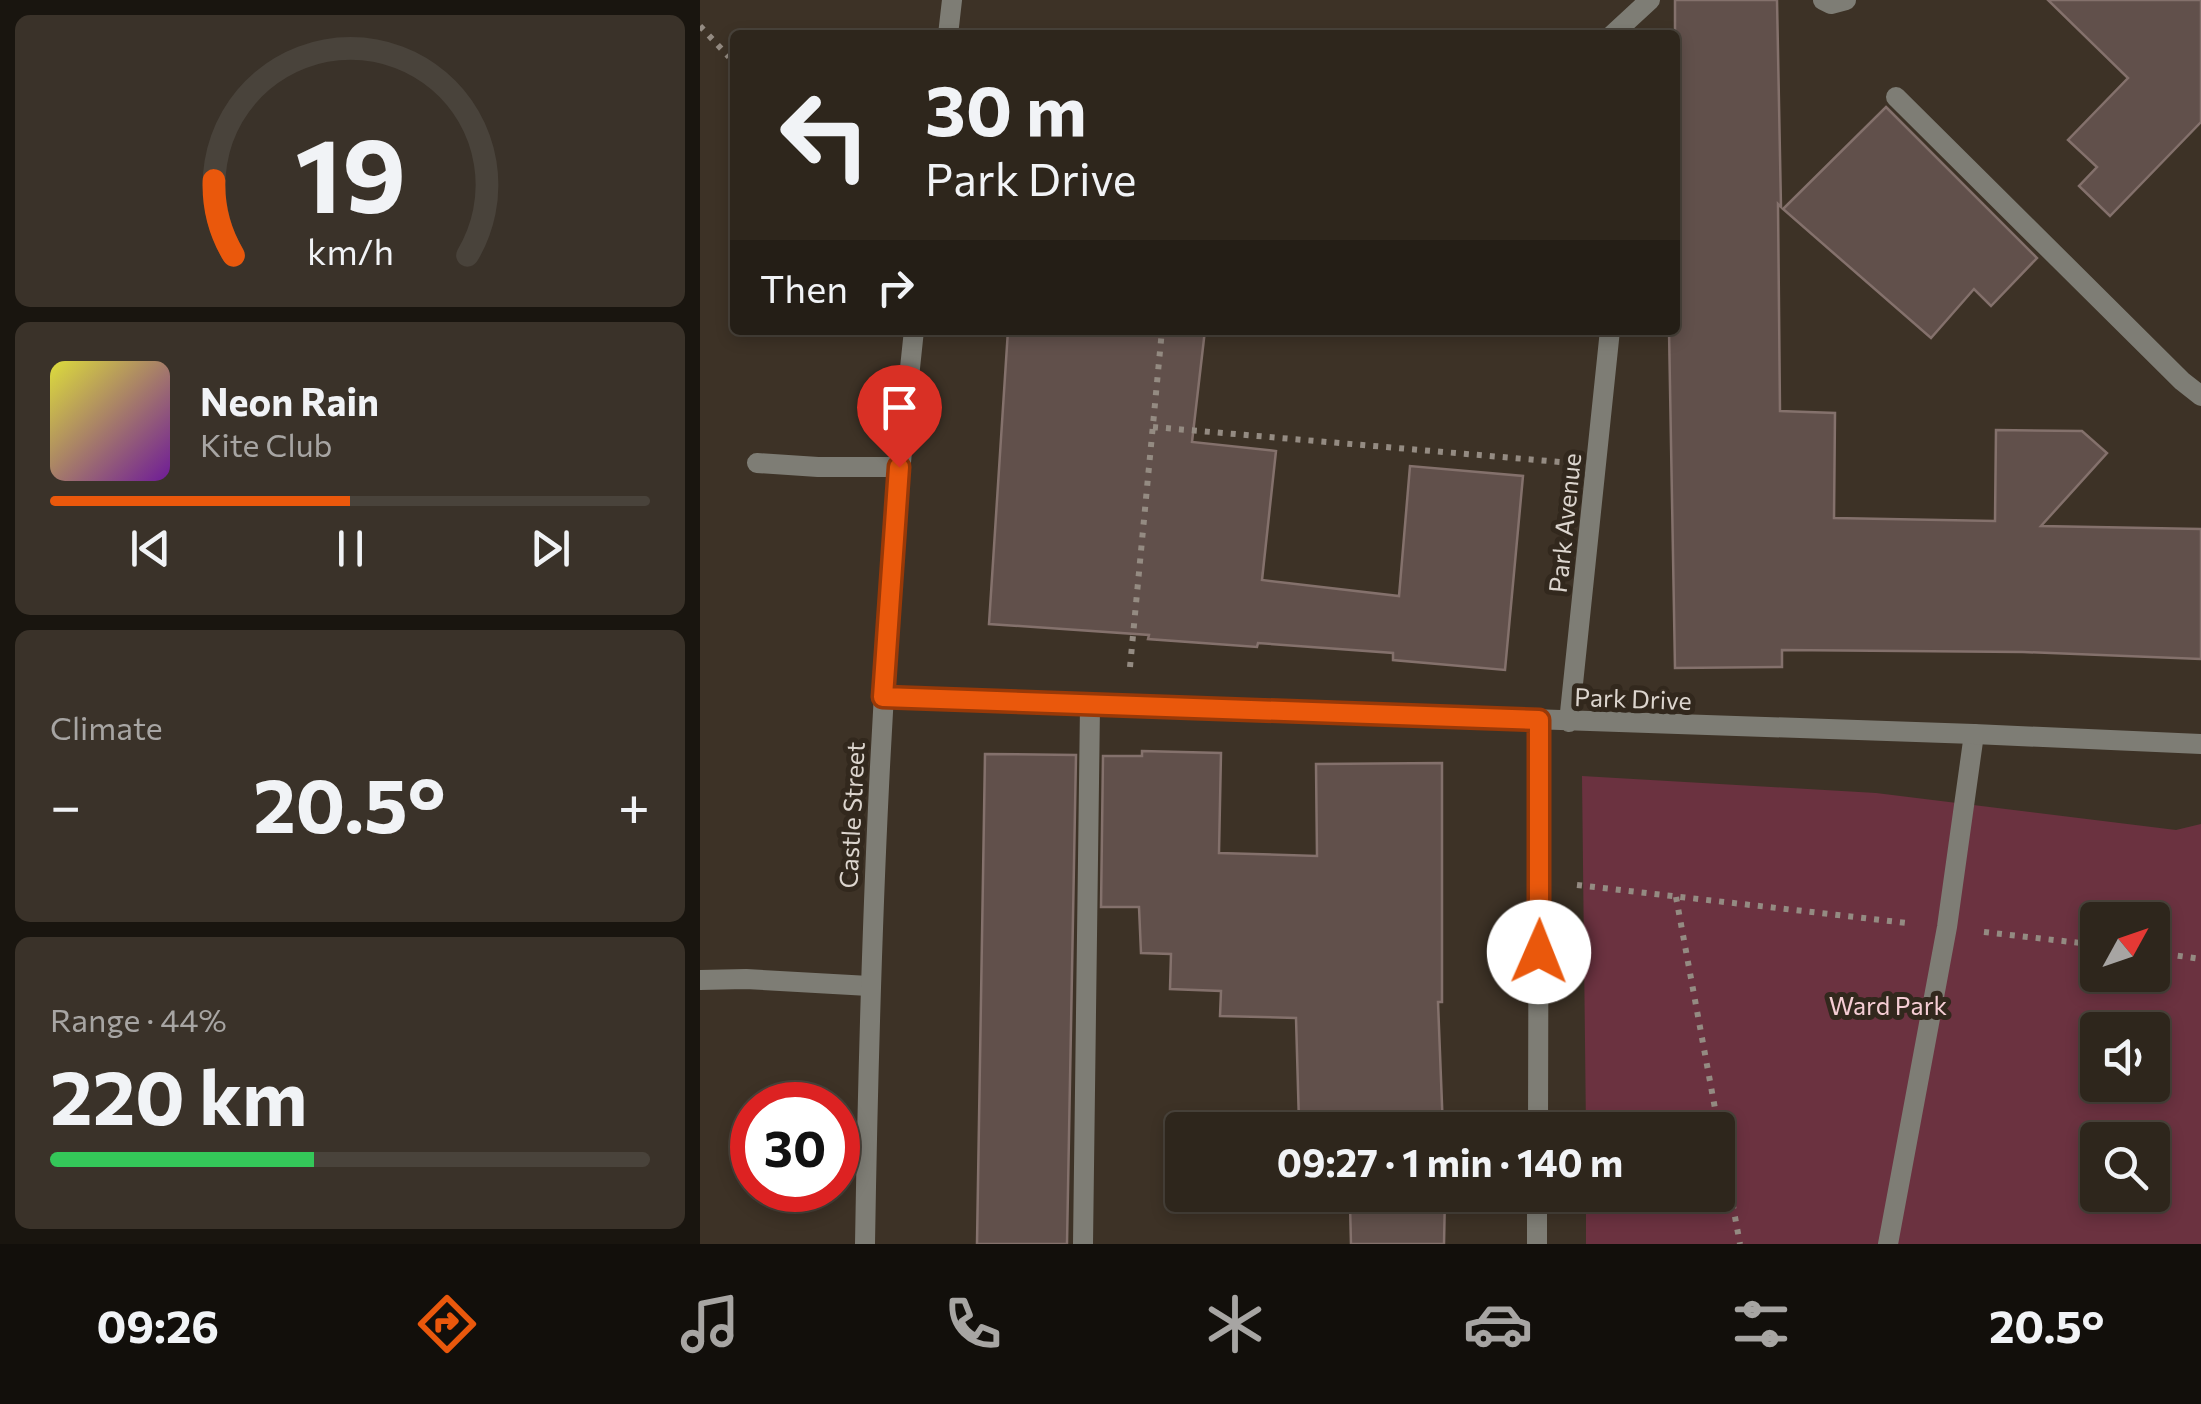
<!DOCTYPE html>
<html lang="en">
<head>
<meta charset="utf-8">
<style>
  body { margin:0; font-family:Commissioner,sans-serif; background:#3a3229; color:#f1f3f6; height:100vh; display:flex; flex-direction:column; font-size:38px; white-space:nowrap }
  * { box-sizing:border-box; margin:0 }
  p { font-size:32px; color:#a7a5a3 }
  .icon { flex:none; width:55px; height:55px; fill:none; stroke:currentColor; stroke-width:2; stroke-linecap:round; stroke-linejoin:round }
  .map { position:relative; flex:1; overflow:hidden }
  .side { display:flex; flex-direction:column; gap:15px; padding:15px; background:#19150f; width:700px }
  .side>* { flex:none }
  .hud { position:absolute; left:30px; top:30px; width:950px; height:305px; border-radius:10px; box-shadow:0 5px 15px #0003,0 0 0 2px #49433b; background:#2e261c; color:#f1f3f6; overflow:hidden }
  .needle { width:65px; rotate:50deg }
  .buttons { position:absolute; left:1380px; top:902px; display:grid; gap:20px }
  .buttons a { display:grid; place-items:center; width:90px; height:90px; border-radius:10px; background:#2e261c; box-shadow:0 5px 15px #0003,0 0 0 2px #49433b; font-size:50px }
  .speed { position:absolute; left:30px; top:1082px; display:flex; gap:20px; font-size:50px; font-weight:700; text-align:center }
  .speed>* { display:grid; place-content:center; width:130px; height:130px; border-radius:50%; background:#2e261c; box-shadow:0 5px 15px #0003,0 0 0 2px #49433b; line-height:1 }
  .speed .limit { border:15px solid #d22; background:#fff; color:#111 }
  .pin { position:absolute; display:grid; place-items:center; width:85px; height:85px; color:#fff; margin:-102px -42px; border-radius:50% 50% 50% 0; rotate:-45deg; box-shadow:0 0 10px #0007 }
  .pin .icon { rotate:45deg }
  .me { position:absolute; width:110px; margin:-55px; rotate:1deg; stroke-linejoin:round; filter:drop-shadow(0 0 8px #0008) }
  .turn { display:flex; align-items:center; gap:35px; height:210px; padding:0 30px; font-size:45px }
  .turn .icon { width:130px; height:130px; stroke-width:2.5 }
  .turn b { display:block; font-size:70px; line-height:85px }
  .then { display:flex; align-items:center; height:95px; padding:0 30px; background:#0003; gap:20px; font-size:38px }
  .big { font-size:75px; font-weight:700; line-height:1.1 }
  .side .card { flex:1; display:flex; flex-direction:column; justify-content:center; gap:15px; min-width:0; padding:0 35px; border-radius:15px; background:#3a3229 }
  .side .dial { align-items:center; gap:0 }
  .dial svg { height:260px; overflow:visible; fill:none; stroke:#49433b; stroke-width:7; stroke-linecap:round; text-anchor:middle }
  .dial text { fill:#f1f3f6; stroke:none }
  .song { display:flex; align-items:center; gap:30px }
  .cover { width:120px; height:120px; border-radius:15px; background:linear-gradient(135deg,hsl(60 70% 55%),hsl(280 70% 35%)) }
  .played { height:10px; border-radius:5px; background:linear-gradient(90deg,#ea580c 50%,#49433b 50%) }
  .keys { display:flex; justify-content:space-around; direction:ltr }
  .heat { display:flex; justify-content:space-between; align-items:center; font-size:55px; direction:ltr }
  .charge { height:15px; border-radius:8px; background:linear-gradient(90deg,#34c759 44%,#49433b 0) }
  .trip { position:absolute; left:465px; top:1112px; width:570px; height:100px; border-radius:10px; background:#2e261c; box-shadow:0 5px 15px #0003,0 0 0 2px #49433b; font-weight:700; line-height:100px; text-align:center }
  .tabs { display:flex; height:160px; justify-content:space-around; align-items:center; background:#120f0b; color:#a7a5a3 }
  .tabs .icon { width:70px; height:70px }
  .tabs .current { color:#ea580c }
  .tabs b { font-size:45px; color:#f1f3f6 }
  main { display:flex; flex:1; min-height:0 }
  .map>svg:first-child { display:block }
</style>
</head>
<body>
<main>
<section class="side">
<div class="card dial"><svg viewBox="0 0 100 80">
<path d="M14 69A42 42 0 1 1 86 69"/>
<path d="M14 69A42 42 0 0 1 8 46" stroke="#ea580c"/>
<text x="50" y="56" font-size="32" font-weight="700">19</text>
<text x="50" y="72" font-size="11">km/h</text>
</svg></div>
<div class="card">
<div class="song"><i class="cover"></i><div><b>Neon Rain</b><p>Kite Club</p></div></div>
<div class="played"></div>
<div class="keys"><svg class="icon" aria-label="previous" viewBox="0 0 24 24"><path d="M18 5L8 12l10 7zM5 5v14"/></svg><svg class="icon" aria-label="pause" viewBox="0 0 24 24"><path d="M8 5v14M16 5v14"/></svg><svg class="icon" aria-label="next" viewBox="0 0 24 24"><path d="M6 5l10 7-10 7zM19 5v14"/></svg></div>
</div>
<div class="card"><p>Climate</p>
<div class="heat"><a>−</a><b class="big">20.5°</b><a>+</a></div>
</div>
<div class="card"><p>Range · 44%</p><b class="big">220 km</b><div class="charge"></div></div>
</section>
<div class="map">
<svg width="1501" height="1244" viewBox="0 0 1501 1244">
  <rect width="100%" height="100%" fill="#3d3226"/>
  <path fill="#6b3240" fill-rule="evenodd" d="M882 776 1176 793 1476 830 1501 824V1244H886V1195H1018V1130H886ZM1398 920H1452V975H1398ZM1398 1030H1452V1085H1398ZM1398 1140H1452V1195H1398Z"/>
  <path fill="#61504b" stroke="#84716c" stroke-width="2.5" d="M975 0H1077L1081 207 1078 204 1080 411 1135 413 1134 518 1295 521 1296 430 1382 431 1407 453 1341 526 1501 529V659L1323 652 1082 650V667L975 668 969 330H975Z
    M1348 0H1501V122L1410 216 1379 186 1397 167 1368 140 1428 78Z
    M1186 107 1337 258 1291 306 1274 289 1231 338 1083 209Z
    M308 330H505L492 442 576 451 562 580 699 596 710 466 823 476 805 670 693 660V653L558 643 557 647 448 639 449 635 289 624Z
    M442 751 521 753 519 853 617 856 616 764 742 763V1002H738L743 1130H612V1123H599L596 1018 520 1016 521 991 470 989 471 954 441 953 439 907H401L403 756H442Z
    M285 754 376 755 367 1244H277Z
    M615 1195H745L744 1244H651L650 1205 615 1206Z"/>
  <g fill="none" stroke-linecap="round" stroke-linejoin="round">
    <path stroke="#948b82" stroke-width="6" stroke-dasharray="5 8" stroke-linecap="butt" d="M0 26 29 57
      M453 427 860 462
      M430 667 462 330
      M877 885 1207 923
      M976 897 1040 1244
      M1284 932 1398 945
      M1452 952 1501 959"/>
    <path stroke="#7e7d75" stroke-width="20" d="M1123 0 1131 4 1146 0
      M1196 97 1482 381 1501 396
      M57 463 118 467H199
      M0 980 46 979 169 986
      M383 1244 390 706
      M1188 1244 1247 927 1274 734"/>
    <path stroke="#7e7d75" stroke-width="20" d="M912 35 950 0
      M183 697 1274 734 1501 744
      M869 722 910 330
      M838 1130 839 721
      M837 1244V1195"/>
    <path stroke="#7e7d75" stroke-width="20" d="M248 35 252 0
      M165 1244C170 939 181 634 214 330"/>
  </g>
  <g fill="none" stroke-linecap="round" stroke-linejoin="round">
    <defs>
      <path id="route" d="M199 467 183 697 839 720V952"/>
    </defs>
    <use href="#route" stroke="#983908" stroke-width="25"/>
    <use href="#route" stroke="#ea580c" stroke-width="18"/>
  </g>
  <g text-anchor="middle" stroke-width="10" stroke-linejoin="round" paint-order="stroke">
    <g font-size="25" fill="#dcd5ce" stroke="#32281d">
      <text transform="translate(865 523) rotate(-84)" y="9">Park Avenue</text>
      <text transform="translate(933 699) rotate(2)" y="9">Park Drive</text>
      <text transform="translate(152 815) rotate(-87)" y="9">Castle Street</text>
    </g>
    <g font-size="25" fill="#f5cdd4" stroke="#32281d">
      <text x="1188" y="1015">Ward Park</text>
    </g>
  </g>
</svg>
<div class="buttons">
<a><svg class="needle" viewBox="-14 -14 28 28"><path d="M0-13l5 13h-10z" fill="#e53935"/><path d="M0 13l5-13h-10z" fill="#a7a5a3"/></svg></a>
<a><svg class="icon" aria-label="sound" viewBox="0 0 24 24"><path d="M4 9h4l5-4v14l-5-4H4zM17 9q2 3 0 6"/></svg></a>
<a><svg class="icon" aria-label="search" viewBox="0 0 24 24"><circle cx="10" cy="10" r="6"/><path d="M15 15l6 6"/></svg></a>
</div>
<div class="speed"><div class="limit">30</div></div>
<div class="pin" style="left:199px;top:467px;background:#d93025"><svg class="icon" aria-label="arrive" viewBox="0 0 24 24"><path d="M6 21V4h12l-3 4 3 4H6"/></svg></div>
<svg class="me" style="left:839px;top:952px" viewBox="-20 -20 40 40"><circle r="19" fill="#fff"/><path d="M0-13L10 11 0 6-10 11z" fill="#ea580c"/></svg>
<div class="trip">09:27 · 1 min · 140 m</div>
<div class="hud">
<div class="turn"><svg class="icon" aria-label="left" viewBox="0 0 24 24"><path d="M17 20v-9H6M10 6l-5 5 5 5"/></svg><div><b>30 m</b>Park Drive</div></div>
<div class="then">Then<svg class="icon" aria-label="right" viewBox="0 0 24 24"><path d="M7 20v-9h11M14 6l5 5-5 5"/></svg></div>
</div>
</div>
</main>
<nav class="tabs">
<b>09:26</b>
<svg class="icon current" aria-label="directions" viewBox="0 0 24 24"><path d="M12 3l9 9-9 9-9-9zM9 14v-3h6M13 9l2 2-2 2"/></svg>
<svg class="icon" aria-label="music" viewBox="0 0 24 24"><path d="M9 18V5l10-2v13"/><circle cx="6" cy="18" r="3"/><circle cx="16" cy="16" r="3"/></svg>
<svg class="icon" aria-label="phone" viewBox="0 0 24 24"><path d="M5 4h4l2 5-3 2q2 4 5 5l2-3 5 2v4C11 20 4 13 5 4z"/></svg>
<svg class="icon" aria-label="climate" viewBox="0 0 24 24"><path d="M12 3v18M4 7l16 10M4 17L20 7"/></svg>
<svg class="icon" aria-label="car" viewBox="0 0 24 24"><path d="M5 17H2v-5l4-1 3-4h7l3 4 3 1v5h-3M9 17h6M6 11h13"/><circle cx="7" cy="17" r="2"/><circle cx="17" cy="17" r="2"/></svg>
<svg class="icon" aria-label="filters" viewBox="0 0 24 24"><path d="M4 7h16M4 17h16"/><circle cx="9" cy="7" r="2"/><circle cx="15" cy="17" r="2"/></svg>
<b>20.5°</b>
</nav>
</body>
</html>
